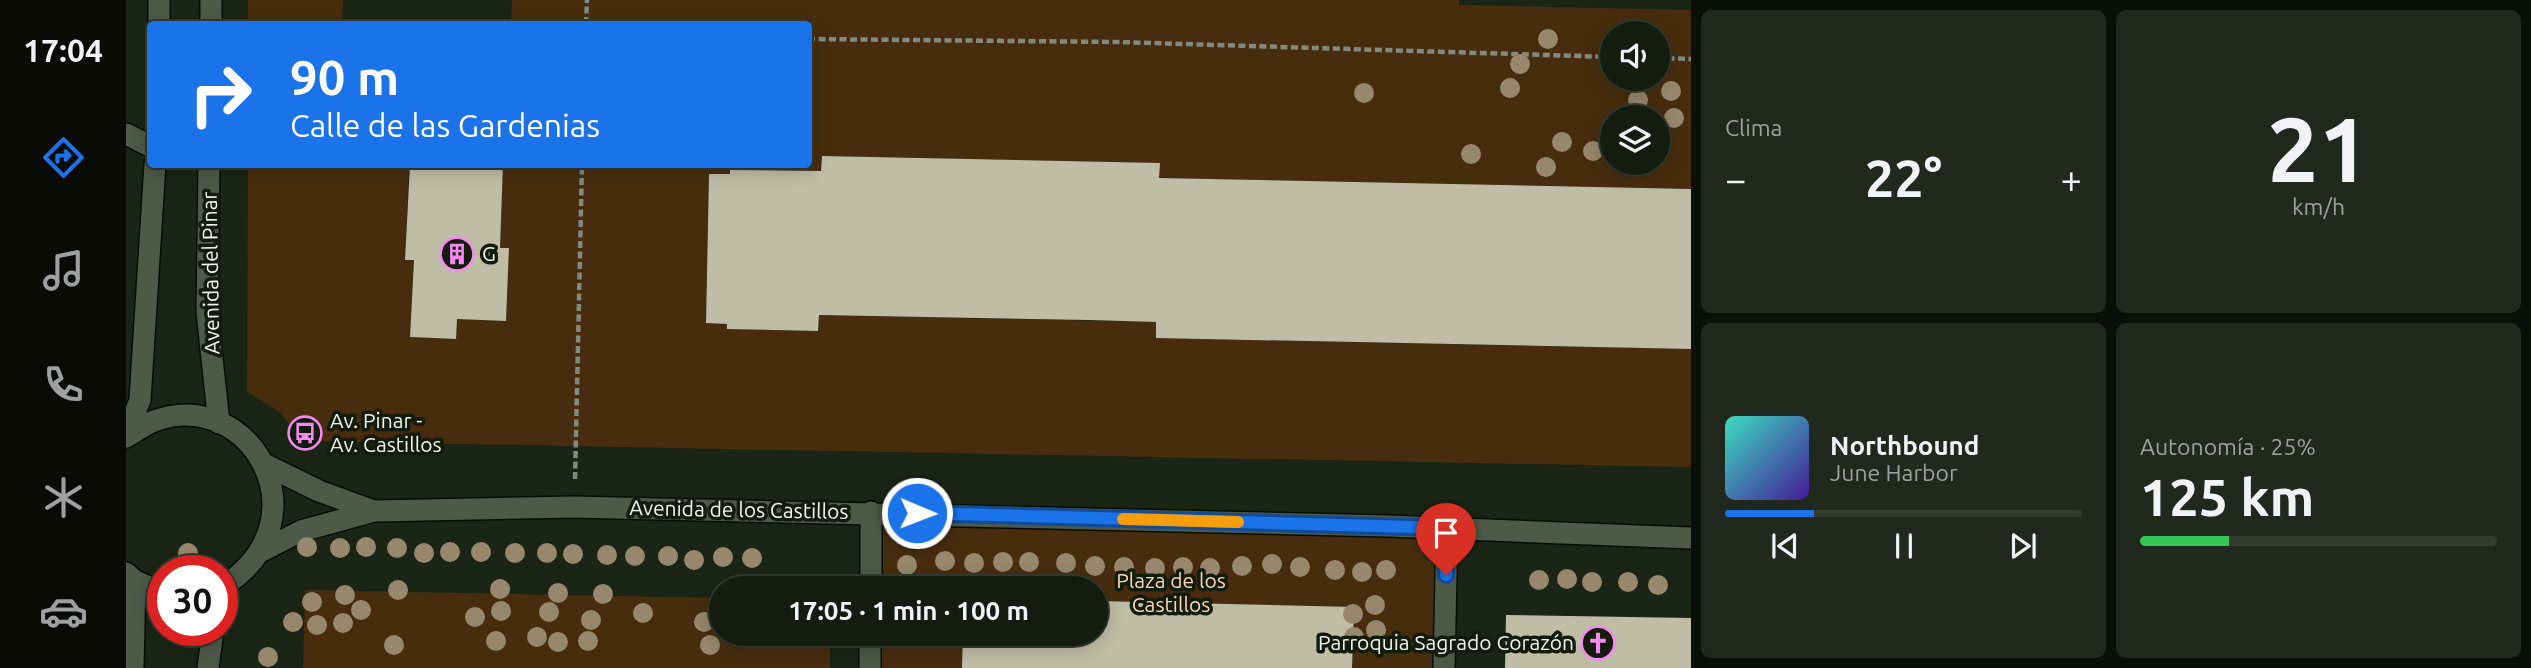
<!DOCTYPE html>
<html lang="es">
<head>
<meta charset="utf-8">
<style>
  body { margin:0; font-family:Ubuntu,sans-serif; background:#21291e; color:#f1f3f6; height:100vh; display:flex; flex-direction:column; font-size:26px; white-space:nowrap }
  * { box-sizing:border-box; margin:0 }
  p { font-size:23px; color:#9da19f }
  .icon { flex:none; width:38px; height:38px; fill:none; stroke:currentColor; stroke-width:2; stroke-linecap:round; stroke-linejoin:round }
  .map { position:relative; flex:1; overflow:hidden }
  .side { display:flex; flex-direction:column; gap:10px; padding:10px; background:#0b0f09; width:840px }
  .side>* { flex:none }
  .banner { position:absolute; left:21px; top:21px; width:665px; height:147px; border-radius:7px; box-shadow:0 4px 18px #0003,0 0 0 2px #333a30; background:#1a73e8; color:#fff; overflow:hidden }
  .controls { position:absolute; left:1474px; top:21px; display:grid; gap:14px }
  .controls a { display:grid; place-items:center; width:70px; height:70px; border-radius:50%; background:#141c10; box-shadow:0 4px 18px #0003,0 0 0 2px #333a30; font-size:35px }
  .speed { position:absolute; left:21px; top:555px; display:flex; gap:14px; font-size:35px; font-weight:700; text-align:center }
  .speed>* { display:grid; place-content:center; width:91px; height:91px; border-radius:50%; background:#141c10; box-shadow:0 4px 18px #0003,0 0 0 2px #333a30; line-height:1 }
  .speed .limit { border:10px solid #d22; background:#fff; color:#111 }
  .pin { position:absolute; display:grid; place-items:center; width:60px; height:60px; color:#fff; margin:-72px -30px; border-radius:50% 50% 50% 0; rotate:-45deg; box-shadow:0 0 7px #0007 }
  .pin .icon { rotate:45deg }
  .me { position:absolute; width:77px; margin:-38px; rotate:91deg; stroke-linejoin:round; filter:drop-shadow(0 0 5px #0008) }
  .turn { display:flex; align-items:center; gap:24px; height:147px; padding:0 28px; font-size:32px }
  .turn .icon { width:91px; height:91px; stroke-width:2.5 }
  .turn b { display:block; font-size:49px; line-height:60px }
  .big { font-size:52px; font-weight:600; line-height:1.1 }
  .side .tile { flex:1; display:flex; flex-direction:column; justify-content:center; gap:10px; min-width:0; padding:0 24px; border-radius:10px; background:#21291e }
  .side .dial { align-items:center; gap:0 }
  .dial b { font-size:91px; line-height:1 }
  .song { display:flex; align-items:center; gap:21px }
  .cover { width:84px; height:84px; border-radius:10px; background:linear-gradient(135deg,hsl(170 70% 55%),hsl(260 70% 35%)) }
  .played { height:7px; border-radius:4px; background:linear-gradient(90deg,#1a73e8 25%,#333a30 25%) }
  .keys { display:flex; justify-content:space-around; direction:ltr }
  .heat { display:flex; justify-content:space-between; align-items:center; font-size:38px; direction:ltr }
  .charge { height:10px; border-radius:5px; background:linear-gradient(90deg,#34c759 25%,#333a30 0) }
  .side .tiles { flex:1; display:grid; gap:10px; grid-template-columns:repeat(2,1fr) }
  .trip { position:absolute; left:583px; top:576px; width:399px; height:70px; border-radius:35px; background:#141c10; box-shadow:0 4px 18px #0003,0 0 0 2px #333a30; font-weight:600; line-height:70px; text-align:center }
  main { display:flex; flex:1; min-height:0 }
  .menu { display:flex; flex-direction:column; width:126px; justify-content:space-around; align-items:center; background:#080b06; color:#9da19f }
  .menu .icon { width:49px; height:49px }
  .menu .current { color:#1a73e8 }
  .menu b { font-size:32px; color:#f1f3f6 }
  .map>svg:first-child { display:block }
</style>
</head>
<body>
<main>
<nav class="menu">
<b>17:04</b>
<svg class="icon current" aria-label="directions" viewBox="0 0 24 24"><path d="M12 3l9 9-9 9-9-9zM9 14v-3h6M13 9l2 2-2 2"/></svg>
<svg class="icon" aria-label="music" viewBox="0 0 24 24"><path d="M9 18V5l10-2v13"/><circle cx="6" cy="18" r="3"/><circle cx="16" cy="16" r="3"/></svg>
<svg class="icon" aria-label="phone" viewBox="0 0 24 24"><path d="M5 4h4l2 5-3 2q2 4 5 5l2-3 5 2v4C11 20 4 13 5 4z"/></svg>
<svg class="icon" aria-label="climate" viewBox="0 0 24 24"><path d="M12 3v18M4 7l16 10M4 17L20 7"/></svg>
<svg class="icon" aria-label="car" viewBox="0 0 24 24"><path d="M5 17H2v-5l4-1 3-4h7l3 4 3 1v5h-3M9 17h6M6 11h13"/><circle cx="7" cy="17" r="2"/><circle cx="17" cy="17" r="2"/></svg>
</nav>
<div class="map">
<svg width="1565" height="668" viewBox="0 0 1565 668">
  <rect width="100%" height="100%" fill="#1b2515"/>
  <path fill="#472d0e" fill-rule="evenodd" d="M122 0H217L216 24H122Z
    M386 0H1333V5L1565 10V189L1033 178V163L696 156 695 171 604 169V174H583L580 323 601 324V329L692 331 693 315 1030 322 1075 339 1565 349V467L176 441 154 412 121 392 122 165H283L279 260H288L284 337 329 339 331 319 380 320 383 249 374 248 377 165 682 164V24H385ZM1486 33H1531V79H1486ZM1486 117H1531V163H1486Z
    M745 512 1321 528 1318 668H744V634H970V588H745Z
    M179 590 595 598V634H704V668H177Z"/>
  <path fill="#c0bda6" d="M696 156 1034 163 1033 178 1565 189V349L1030 338V322L963 320 693 315 692 331 601 329V324L580 323 583 174H604V170L695 171Z
    M284 164H377L374 248H383L380 321 331 319 330 339 284 337 288 260H279Z
    M970 601 1228 607 1226 668H836L837 634H970Z
    M1380 615 1565 618V668H1379Z"/>
  <g fill="none" stroke-linecap="round" stroke-linejoin="round">
    <defs>
      <path id="minor" d="M33 24V0
        M85 24V0
        M0 134 24 146
        M83 164 81 312 93 423
        M0 436 14 400 29 164
        M0 437C9 432 18 425 28 421 124 385 202 521 96 587
        M138 464 193 491 248 511
        M136 551 175 531 248 511 448 507 1262 526 1565 538
        M0 573 9 581 37 593
        M745 588V512
        M7 668 9 581
        M82 668 87 630
        M744 668V634
        M1318 668 1321 528"/>
    </defs>
    <use href="#minor" stroke="#060e02" stroke-width="24"/>
    <path stroke="#828a7d" stroke-width="4.5" stroke-dasharray="7 3.5" stroke-linecap="butt" d="M460 24 461 0
      M682 39 992 42 1486 57
      M1531 58 1565 59
      M449 479 456 164"/>
    <use href="#minor" stroke="#4e5948" stroke-width="21"/>
  </g>
  <g fill="#96876d">
    <circle cx="1422" cy="39" r="10"/>
    <circle cx="1394" cy="64" r="10"/>
    <circle cx="1384" cy="88" r="10"/>
    <circle cx="1545" cy="91" r="10"/>
    <circle cx="1238" cy="93" r="10"/>
    <circle cx="1512" cy="100" r="10"/>
    <circle cx="1548" cy="118" r="10"/>
    <circle cx="1436" cy="142" r="10"/>
    <circle cx="1467" cy="151" r="10"/>
    <circle cx="1345" cy="154" r="10"/>
    <circle cx="1420" cy="167" r="10"/>
    <circle cx="181" cy="547" r="10"/>
    <circle cx="240" cy="547" r="10"/>
    <circle cx="214" cy="548" r="10"/>
    <circle cx="271" cy="548" r="10"/>
    <circle cx="324" cy="552" r="10"/>
    <circle cx="355" cy="552" r="10"/>
    <circle cx="62" cy="553" r="10"/>
    <circle cx="298" cy="553" r="10"/>
    <circle cx="389" cy="553" r="10"/>
    <circle cx="421" cy="553" r="10"/>
    <circle cx="447" cy="554" r="10"/>
    <circle cx="481" cy="555" r="10"/>
    <circle cx="509" cy="556" r="10"/>
    <circle cx="542" cy="556" r="10"/>
    <circle cx="597" cy="557" r="10"/>
    <circle cx="626" cy="558" r="10"/>
    <circle cx="568" cy="560" r="10"/>
    <circle cx="819" cy="561" r="10"/>
    <circle cx="877" cy="562" r="10"/>
    <circle cx="903" cy="562" r="10"/>
    <circle cx="848" cy="563" r="10"/>
    <circle cx="940" cy="563" r="10"/>
    <circle cx="1146" cy="564" r="10"/>
    <circle cx="781" cy="565" r="10"/>
    <circle cx="969" cy="566" r="10"/>
    <circle cx="1116" cy="566" r="10"/>
    <circle cx="998" cy="567" r="10"/>
    <circle cx="1057" cy="567" r="10"/>
    <circle cx="1174" cy="567" r="10"/>
    <circle cx="1029" cy="568" r="10"/>
    <circle cx="1084" cy="568" r="10"/>
    <circle cx="1209" cy="570" r="10"/>
    <circle cx="1260" cy="570" r="10"/>
    <circle cx="1236" cy="572" r="10"/>
    <circle cx="1441" cy="579" r="10"/>
    <circle cx="1413" cy="580" r="10"/>
    <circle cx="1466" cy="582" r="10"/>
    <circle cx="1502" cy="582" r="10"/>
    <circle cx="1532" cy="585" r="10"/>
    <circle cx="374" cy="589" r="10"/>
    <circle cx="272" cy="590" r="10"/>
    <circle cx="432" cy="593" r="10"/>
    <circle cx="477" cy="594" r="10"/>
    <circle cx="219" cy="595" r="10"/>
    <circle cx="186" cy="602" r="10"/>
    <circle cx="1249" cy="605" r="10"/>
    <circle cx="235" cy="610" r="10"/>
    <circle cx="375" cy="611" r="10"/>
    <circle cx="423" cy="612" r="10"/>
    <circle cx="517" cy="613" r="10"/>
    <circle cx="1227" cy="614" r="10"/>
    <circle cx="349" cy="617" r="10"/>
    <circle cx="465" cy="620" r="10"/>
    <circle cx="167" cy="622" r="10"/>
    <circle cx="578" cy="622" r="10"/>
    <circle cx="217" cy="623" r="10"/>
    <circle cx="191" cy="625" r="10"/>
    <circle cx="1250" cy="630" r="10"/>
    <circle cx="411" cy="637" r="10"/>
    <circle cx="1228" cy="637" r="10"/>
    <circle cx="370" cy="641" r="10"/>
    <circle cx="462" cy="641" r="10"/>
    <circle cx="432" cy="642" r="10"/>
    <circle cx="268" cy="645" r="10"/>
    <circle cx="584" cy="645" r="10"/>
    <circle cx="142" cy="657" r="10"/>
  </g>
  <g fill="none" stroke-linecap="round" stroke-linejoin="round">
    <defs>
      <path id="route" d="M791 513 1321 528 1320 575"/>
    </defs>
    <use href="#route" stroke="#114b97" stroke-width="18"/>
    <use href="#route" stroke="#1a73e8" stroke-width="12"/>
    <path stroke="#f59e0b" stroke-width="12" d="M997 519 1112 522"/>
  </g>
  <defs>
    <symbol id="building-ring" viewBox="-11 -11 22 22"><circle r="9.5" fill="#121b0c" stroke="#f489f0" stroke-width="1.5"/><path d="M-4-6H4V6H1V3H-1V6H-4ZM-2.5-4.3h1.7v1.8h-1.7ZM.8-4.3h1.7v1.8H.8ZM-2.5-1h1.7V.8h-1.7ZM.8-1h1.7V.8H.8Z" fill="#f489f0"/></symbol>
    <symbol id="bus-ring" viewBox="-11 -11 22 22"><circle r="9.5" fill="#121b0c" stroke="#f489f0" stroke-width="1.5"/><path d="M-5-6H5V4H4V6H2V4H-2V6H-4V4H-5ZM-3.5-4V0h7V-4ZM-3.5 1.2v1.5H-2V1.2ZM2 1.2v1.5H3.5V1.2Z" fill="#f489f0"/></symbol>
    <symbol id="church-ring" viewBox="-11 -11 22 22"><circle r="9.5" fill="#121b0c" stroke="#f489f0" stroke-width="1.5"/><path d="M-1.2-6h2.4v3.5h3.3v2.4h-3.3V6h-2.4V-.1h-3.3v-2.4h3.3Z" fill="#f489f0"/></symbol>
  </defs>
  <g fill-rule="evenodd">
    <use href="#building-ring" x="312" y="235" width="38" height="38"/>
    <use href="#bus-ring" x="160" y="414" width="38" height="38"/>
    <use href="#church-ring" x="1453" y="624" width="38" height="38"/>
  </g>
  <g text-anchor="middle" stroke-width="7" stroke-linejoin="round" paint-order="stroke">
    <g font-size="21" fill="#eff6eb" stroke="#121b0c" text-anchor="start">
      <text x="356" y="261">G</text>
      <text x="204" y="428">Av. Pinar -<tspan x="204" dy="24">Av. Castillos</tspan></text>
      <text x="1448" y="650" text-anchor="end">Parroquia Sagrado Corazón</text>
    </g>
    <g font-size="21" fill="#eff6eb" stroke="#121b0c">
      <text transform="translate(85 273) rotate(-91)" y="7">Avenida del Pinar</text>
      <text transform="translate(613 510) rotate(1)" y="7">Avenida de los Castillos</text>
    </g>
    <g font-size="21" fill="#fbd8b5" stroke="#121b0c">
      <text x="1045" y="588">Plaza de los<tspan x="1045" dy="24">Castillos</tspan></text>
    </g>
  </g>
</svg>
<div class="controls">
<a><svg class="icon" aria-label="sound" viewBox="0 0 24 24"><path d="M4 9h4l5-4v14l-5-4H4zM17 9q2 3 0 6"/></svg></a>
<a><svg class="icon" aria-label="layers" viewBox="0 0 24 24"><path d="M12 4l9 5-9 5-9-5zM3 14l9 5 9-5"/></svg></a>
</div>
<div class="speed"><div class="limit">30</div></div>
<div class="pin" style="left:1320px;top:575px;background:#d93025"><svg class="icon" aria-label="arrive" viewBox="0 0 24 24"><path d="M6 21V4h12l-3 4 3 4H6"/></svg></div>
<svg class="me" style="left:791px;top:513px" viewBox="-20 -20 40 40"><circle r="17" fill="#1a73e8" stroke="#fff" stroke-width="3"/><path d="M0-11L8 9 0 5-8 9z" fill="#fff"/></svg>
<div class="trip">17:05 · 1 min · 100 m</div>
<div class="banner">
<div class="turn"><svg class="icon" aria-label="right" viewBox="0 0 24 24"><path d="M7 20v-9h11M14 6l5 5-5 5"/></svg><div><b>90 m</b>Calle de las Gardenias</div></div>
</div>
</div>
<section class="side">
<div class="tiles">
<div class="tile"><p>Clima</p>
<div class="heat"><a>−</a><b class="big">22°</b><a>+</a></div>
</div>
<div class="tile dial"><b>21</b><p>km/h</p></div>
<div class="tile">
<div class="song"><i class="cover"></i><div><b>Northbound</b><p>June Harbor</p></div></div>
<div class="played"></div>
<div class="keys"><svg class="icon" aria-label="previous" viewBox="0 0 24 24"><path d="M18 5L8 12l10 7zM5 5v14"/></svg><svg class="icon" aria-label="pause" viewBox="0 0 24 24"><path d="M8 5v14M16 5v14"/></svg><svg class="icon" aria-label="next" viewBox="0 0 24 24"><path d="M6 5l10 7-10 7zM19 5v14"/></svg></div>
</div>
<div class="tile"><p>Autonomía · 25%</p><b class="big">125 km</b><div class="charge"></div></div>
</div>
</section>
</main>
</body>
</html>
